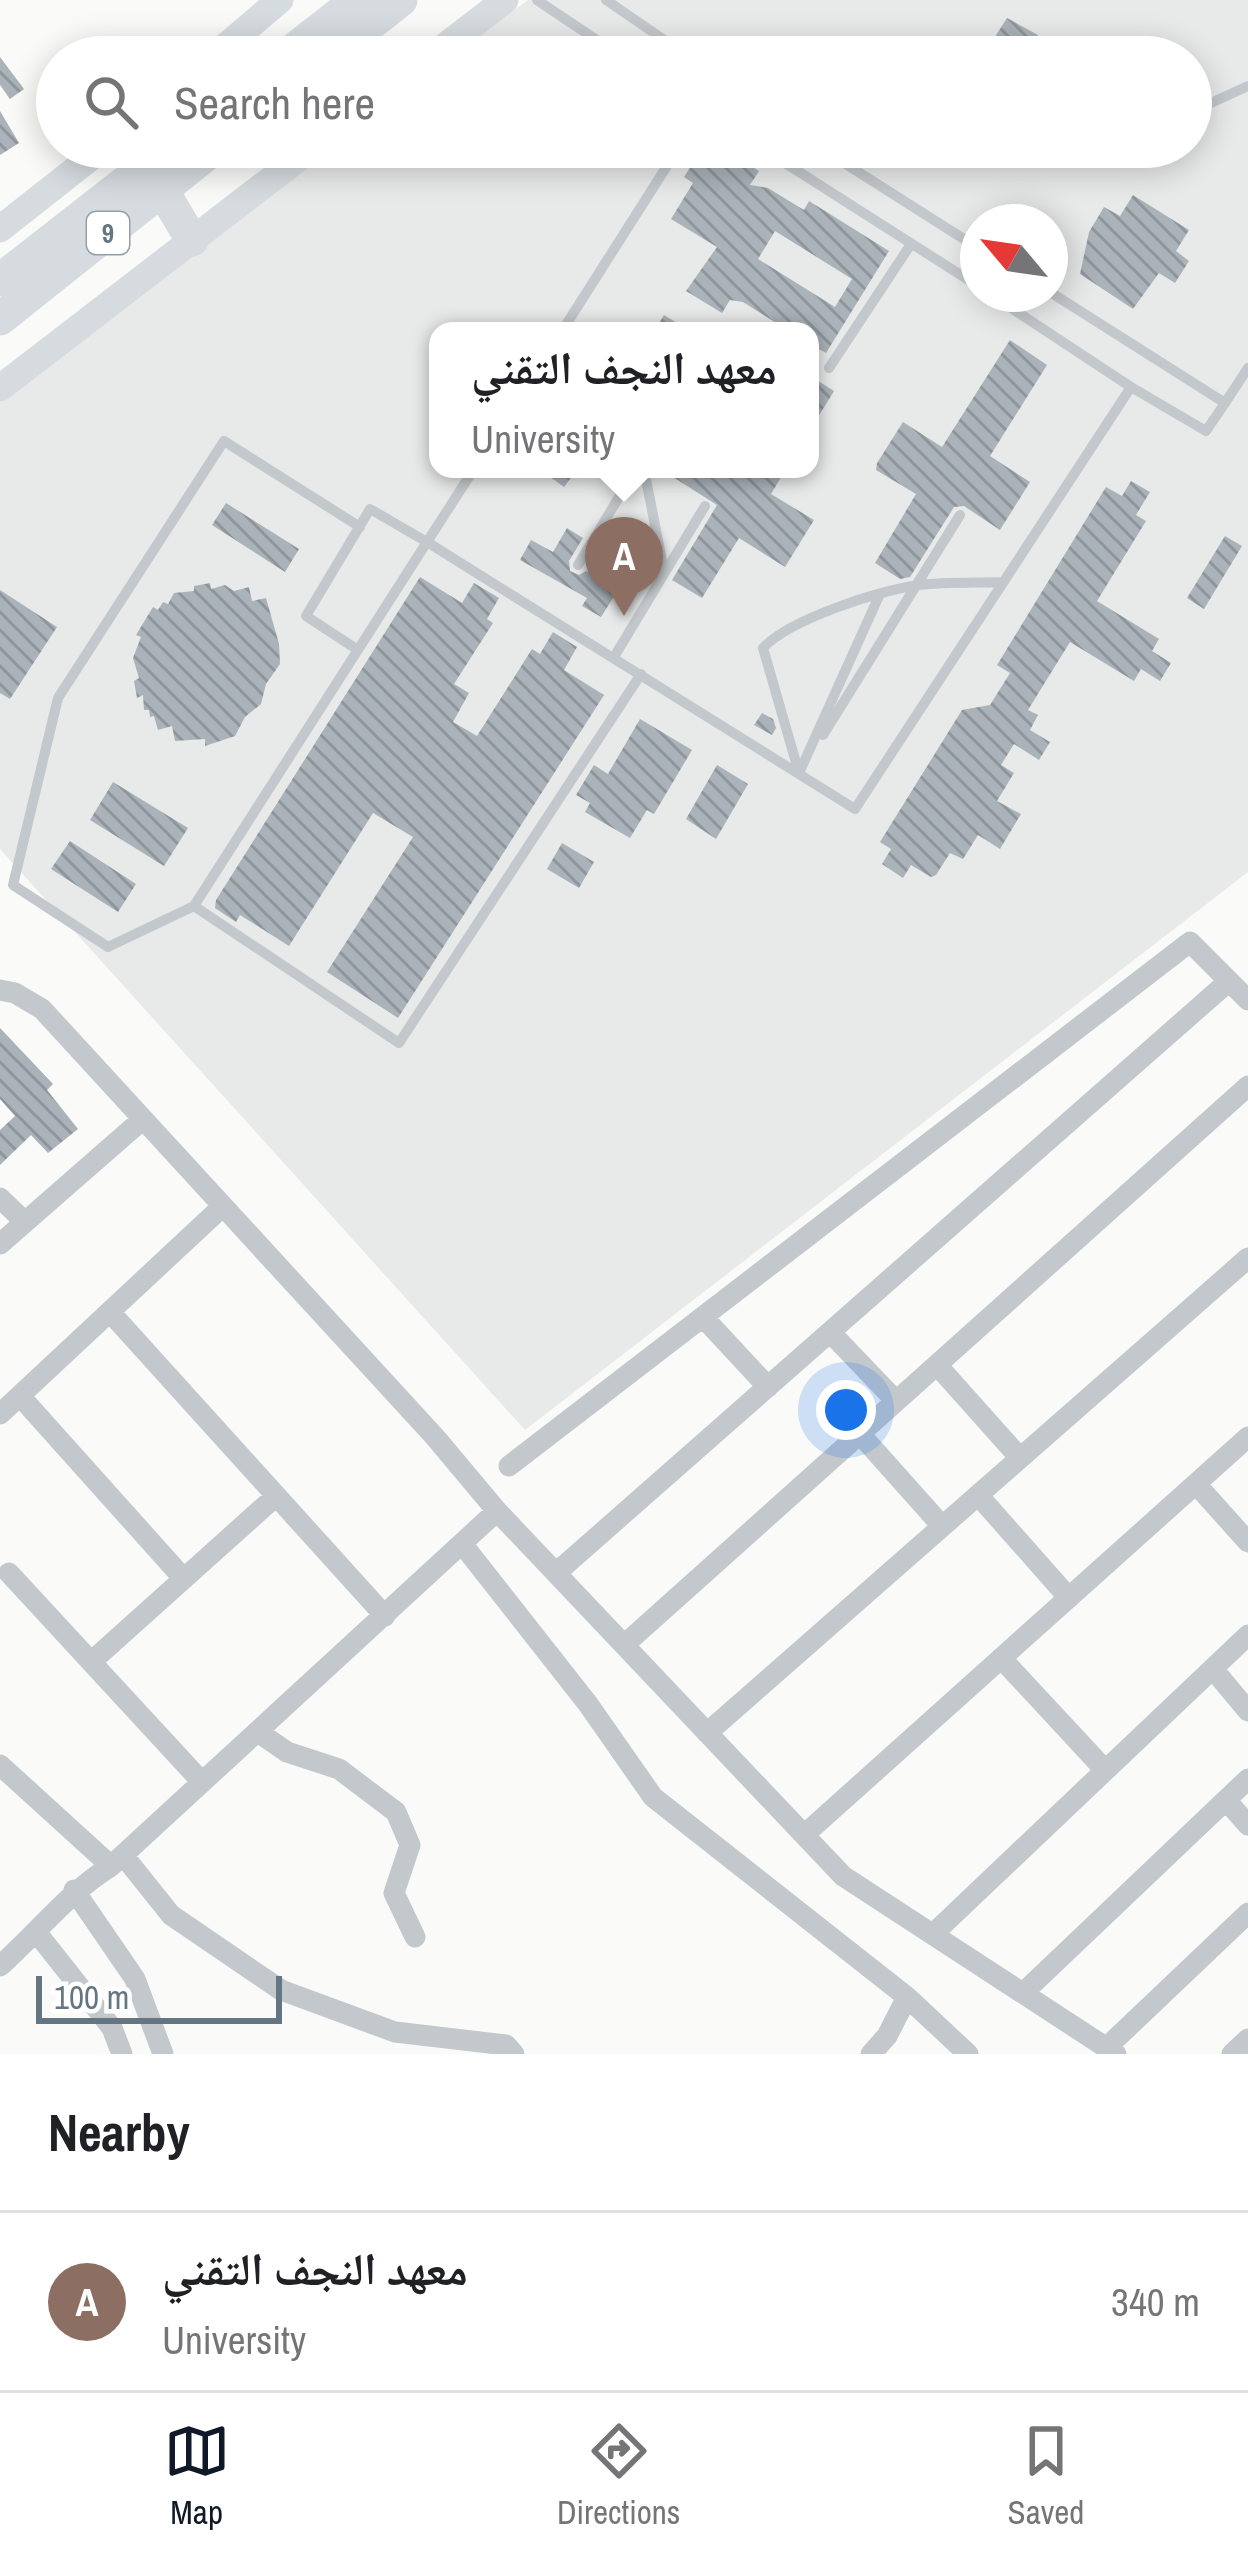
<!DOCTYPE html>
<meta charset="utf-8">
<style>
body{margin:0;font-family:"Archivo Narrow","Noto Naskh Arabic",sans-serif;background:#f6f6f6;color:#202124}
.compass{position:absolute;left:960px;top:204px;width:108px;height:108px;border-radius:50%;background:#fff;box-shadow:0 6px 30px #0003;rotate:299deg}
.scale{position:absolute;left:36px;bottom:30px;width:246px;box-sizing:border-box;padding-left:12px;border:6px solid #657683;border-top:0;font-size:33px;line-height:42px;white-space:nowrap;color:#657683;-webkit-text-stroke:9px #fff;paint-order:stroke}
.you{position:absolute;left:846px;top:1410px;width:42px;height:42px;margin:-30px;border:9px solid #fff;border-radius:50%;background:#1a73e8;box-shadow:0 0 0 18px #1a73e833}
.badge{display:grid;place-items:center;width:78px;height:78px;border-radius:50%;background:#111827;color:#fff;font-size:39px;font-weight:700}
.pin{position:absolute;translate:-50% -99px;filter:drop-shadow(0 3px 6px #0008)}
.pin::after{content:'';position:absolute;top:63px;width:42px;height:36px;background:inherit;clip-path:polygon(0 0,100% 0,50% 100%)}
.popup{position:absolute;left:429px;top:322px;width:390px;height:156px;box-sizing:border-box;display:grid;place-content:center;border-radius:24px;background:#fff;filter:drop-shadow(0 3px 9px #0005);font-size:39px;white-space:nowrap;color:#757577}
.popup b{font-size:45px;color:#202124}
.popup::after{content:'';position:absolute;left:50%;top:100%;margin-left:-24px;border:24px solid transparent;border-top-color:#fff}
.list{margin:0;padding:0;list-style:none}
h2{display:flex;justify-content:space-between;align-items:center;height:156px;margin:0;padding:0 48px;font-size:51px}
h2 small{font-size:39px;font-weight:400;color:#757577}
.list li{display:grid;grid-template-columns:78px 1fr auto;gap:36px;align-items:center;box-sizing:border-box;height:180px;padding:0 48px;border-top:3px solid #e0e0e0}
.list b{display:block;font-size:45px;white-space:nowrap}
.list p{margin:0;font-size:39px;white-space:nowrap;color:#757577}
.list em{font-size:39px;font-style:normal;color:#757577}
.icon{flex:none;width:66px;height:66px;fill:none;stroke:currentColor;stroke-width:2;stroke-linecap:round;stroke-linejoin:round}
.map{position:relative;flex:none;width:1248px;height:2054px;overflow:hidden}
.search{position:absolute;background:#fff;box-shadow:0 6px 30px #0003;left:36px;right:36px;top:36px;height:132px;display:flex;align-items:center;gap:30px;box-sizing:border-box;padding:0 42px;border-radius:66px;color:#757577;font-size:45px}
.sheet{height:336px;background:#fff}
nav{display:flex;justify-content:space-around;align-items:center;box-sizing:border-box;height:168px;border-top:3px solid #e0e0e0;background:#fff;font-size:33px;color:#757577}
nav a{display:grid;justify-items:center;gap:6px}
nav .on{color:#111827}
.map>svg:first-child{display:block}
.built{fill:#e8e9e9;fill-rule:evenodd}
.building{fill:url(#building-back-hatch);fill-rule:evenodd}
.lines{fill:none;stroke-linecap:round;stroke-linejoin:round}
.service{stroke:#c3c8cc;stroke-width:10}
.minor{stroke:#c3c8cc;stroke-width:21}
.secondary{stroke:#d6dbdf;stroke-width:27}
.trunk{stroke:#d6dbdf;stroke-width:33}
.labels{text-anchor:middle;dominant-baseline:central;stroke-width:12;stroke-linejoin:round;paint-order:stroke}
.shield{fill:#fff;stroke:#939fa8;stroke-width:3}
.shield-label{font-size:27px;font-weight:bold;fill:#657683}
</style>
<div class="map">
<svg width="1248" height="2054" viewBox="0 0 1248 2054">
<defs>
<pattern id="building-back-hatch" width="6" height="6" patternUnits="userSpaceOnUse" patternTransform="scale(3)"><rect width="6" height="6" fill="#aab3b9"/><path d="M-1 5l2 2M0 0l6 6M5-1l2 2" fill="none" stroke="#8e969c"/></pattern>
</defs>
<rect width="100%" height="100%" fill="#fafaf8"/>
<path class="built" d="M528,0H1248V872L525,1430L0,849V383L326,147H1191V57H450ZM978,222H1050V294H978ZM438,331H810V469H438Z"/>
<path class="building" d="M1007,18L1038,35L1024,57H982Z
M0,57L24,89L10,99L0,85Z
M0,111L19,143L0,155Z
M703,147H721L759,171L750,185L768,188L804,210L809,201L889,251L826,353L810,344V331H789L743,302L730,300L722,313L686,291L717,247L671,219L693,183L684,177ZM775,231L852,279L835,307L758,259Z
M1133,195L1189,230L1176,251L1189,261L1175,283L1159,273L1133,309L1080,274L1089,232L1104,207L1120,216Z
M664,315L690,331H654Z
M1010,340L1047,365L990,456L1030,482L1000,530L964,506L954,507L910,577L900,579L875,563L916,494L876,470L877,463L903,422L942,447Z
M810,376L834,391L810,430Z
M539,469H564L573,475L564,487Z
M678,469H786L771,494L814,520L785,567L739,538L702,598L672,580L717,505L673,477Z
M1131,481L1150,492L1136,515L1146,521L1097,601L1159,639L1152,651L1171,663L1160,681L1141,669L1134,681L1070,642L1028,710L1038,715L1030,730L1050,742L1039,760L1014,744L1001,765L1014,773L997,801L1021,814L1000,849L978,835L963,859L950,853L936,875L931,877L911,865L903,878L882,864L891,849L880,842L962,710L990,705L1010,673L997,665L1106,487L1122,496Z
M226,503L299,549L285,572L212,525Z
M567,528L583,538L569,561L570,571L579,575L586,571L618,590L601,617L582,606L587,598L520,560L531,540L553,552Z
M1225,536L1242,546L1204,609L1187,598Z
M420,577L462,603L474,583L499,598L487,619L493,623L454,684L469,693L453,722L477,736L532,649L540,654L553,632L577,647L564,670L604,695L398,1018L327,972L413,837L373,813L289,946L240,915L236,922L215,908L216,900Z
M210,583L211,589L225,585L234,591L249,587L252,601L266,598L279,644L280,664L266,684L261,704L245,717L235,736L205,746V739L175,741L172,726L158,730L154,716L150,717L149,710H144L143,695L137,698L134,681L139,678L133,658L141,637L136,635L153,607L158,610L163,602L168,604L174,593L194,591V586Z
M0,590L57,627L10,699L0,693Z
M762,713L773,719L776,728L772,735L754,725Z
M640,719L692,750L654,814L647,810L630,838L585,812L590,803L576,795L594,765L608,774Z
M717,765L748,784L716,839L686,819Z
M113,782L188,828L164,866L90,820Z
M70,841L136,884L118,912L51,869Z
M562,843L594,862L579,888L547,869Z
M0,1028L53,1084L47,1090L78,1129L48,1153L31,1135L0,1165V1130L15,1116L0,1099Z"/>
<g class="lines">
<path class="service" d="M537,0L622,57
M606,0L689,57
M1191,112L1248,86
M760,147L978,286
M819,147L978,248
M1092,158L1116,147
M1050,292L1225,403L1248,368
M562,331L679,147
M829,368L911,244
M1131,387L1206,431L1225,403
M474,469L427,542L855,809L1131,387L990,294
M644,469L664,571
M578,565L636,469
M879,596L799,773L763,648C790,619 878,591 919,585C946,582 975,583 1003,582
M358,650L306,616L370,509L427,542L194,906L399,1043L641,674
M614,657L705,506
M823,735L960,515
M194,906L108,947L13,885L58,698L224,441L360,527"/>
<path class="minor" d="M0,990L15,993L42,1009L435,1437L497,1511L843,1876L1116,2054
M0,1198L25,1222
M0,1244L143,1119
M110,1312L385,1616
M703,1317L768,1387
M830,1332L896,1401
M937,1365L1020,1458
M20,1396L184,1579
M0,1414L223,1206
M860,1434L942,1526
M509,1466L1190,942L1248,1000
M1196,1484L1248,1542
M978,1495L1069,1598
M463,1545L588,1704L653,1797L907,1997L968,2054
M9,1573L202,1782
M556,1573L1229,981
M624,1645L1248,1086
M1001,1658L1105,1770
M91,1662L276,1496
M1213,1669L1248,1711
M258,1732L287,1752L339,1769L396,1812L410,1845L394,1893L415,1937
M707,1733L1248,1258
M0,1765L111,1866
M1226,1800L1248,1825
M804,1835L1248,1437
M123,1855L171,1915L281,1990L395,2032L506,2045L514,2054
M74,1890L135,1979L163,2054
M37,1933L112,2028L122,2054
M933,1934L1248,1635
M0,1966C38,1932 68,1893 111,1866L497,1511
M1023,1993L1248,1779
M1106,2048L1248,1913
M871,2054L887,2036L907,1997
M1232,2054L1248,2039"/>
<path class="secondary" d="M213,57L280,0
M431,57L505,0
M0,229L104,147
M0,388L313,147"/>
<path class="trunk" d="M284,57L357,0
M329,57L401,0
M162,190L192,240
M0,280L170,147
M0,319L216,147"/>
</g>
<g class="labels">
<rect class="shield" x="87" y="212" width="42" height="42" rx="9"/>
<g class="shield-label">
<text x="108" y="233">9</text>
</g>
</g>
</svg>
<svg class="compass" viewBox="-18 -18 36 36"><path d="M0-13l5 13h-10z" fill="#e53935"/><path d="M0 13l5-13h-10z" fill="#757577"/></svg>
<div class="scale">100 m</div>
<div class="you"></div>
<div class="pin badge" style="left:624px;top:616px;background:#8d6e63">A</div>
<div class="popup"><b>معهد النجف التقني</b>University</div>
<div class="search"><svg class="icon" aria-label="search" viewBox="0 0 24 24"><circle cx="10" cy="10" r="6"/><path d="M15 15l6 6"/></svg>Search here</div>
</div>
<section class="sheet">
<h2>Nearby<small></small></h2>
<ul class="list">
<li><span class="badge" style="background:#8d6e63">A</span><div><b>معهد النجف التقني</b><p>University</p></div><em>340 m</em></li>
</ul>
</section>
<nav>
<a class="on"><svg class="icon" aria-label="map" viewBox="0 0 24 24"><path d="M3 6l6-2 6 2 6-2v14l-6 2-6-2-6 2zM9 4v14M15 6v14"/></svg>Map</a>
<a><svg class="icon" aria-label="directions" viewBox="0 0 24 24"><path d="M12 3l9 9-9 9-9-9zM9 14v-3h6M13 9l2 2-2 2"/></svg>Directions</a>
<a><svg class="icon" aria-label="saved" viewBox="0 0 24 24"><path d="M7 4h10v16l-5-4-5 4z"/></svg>Saved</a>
</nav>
